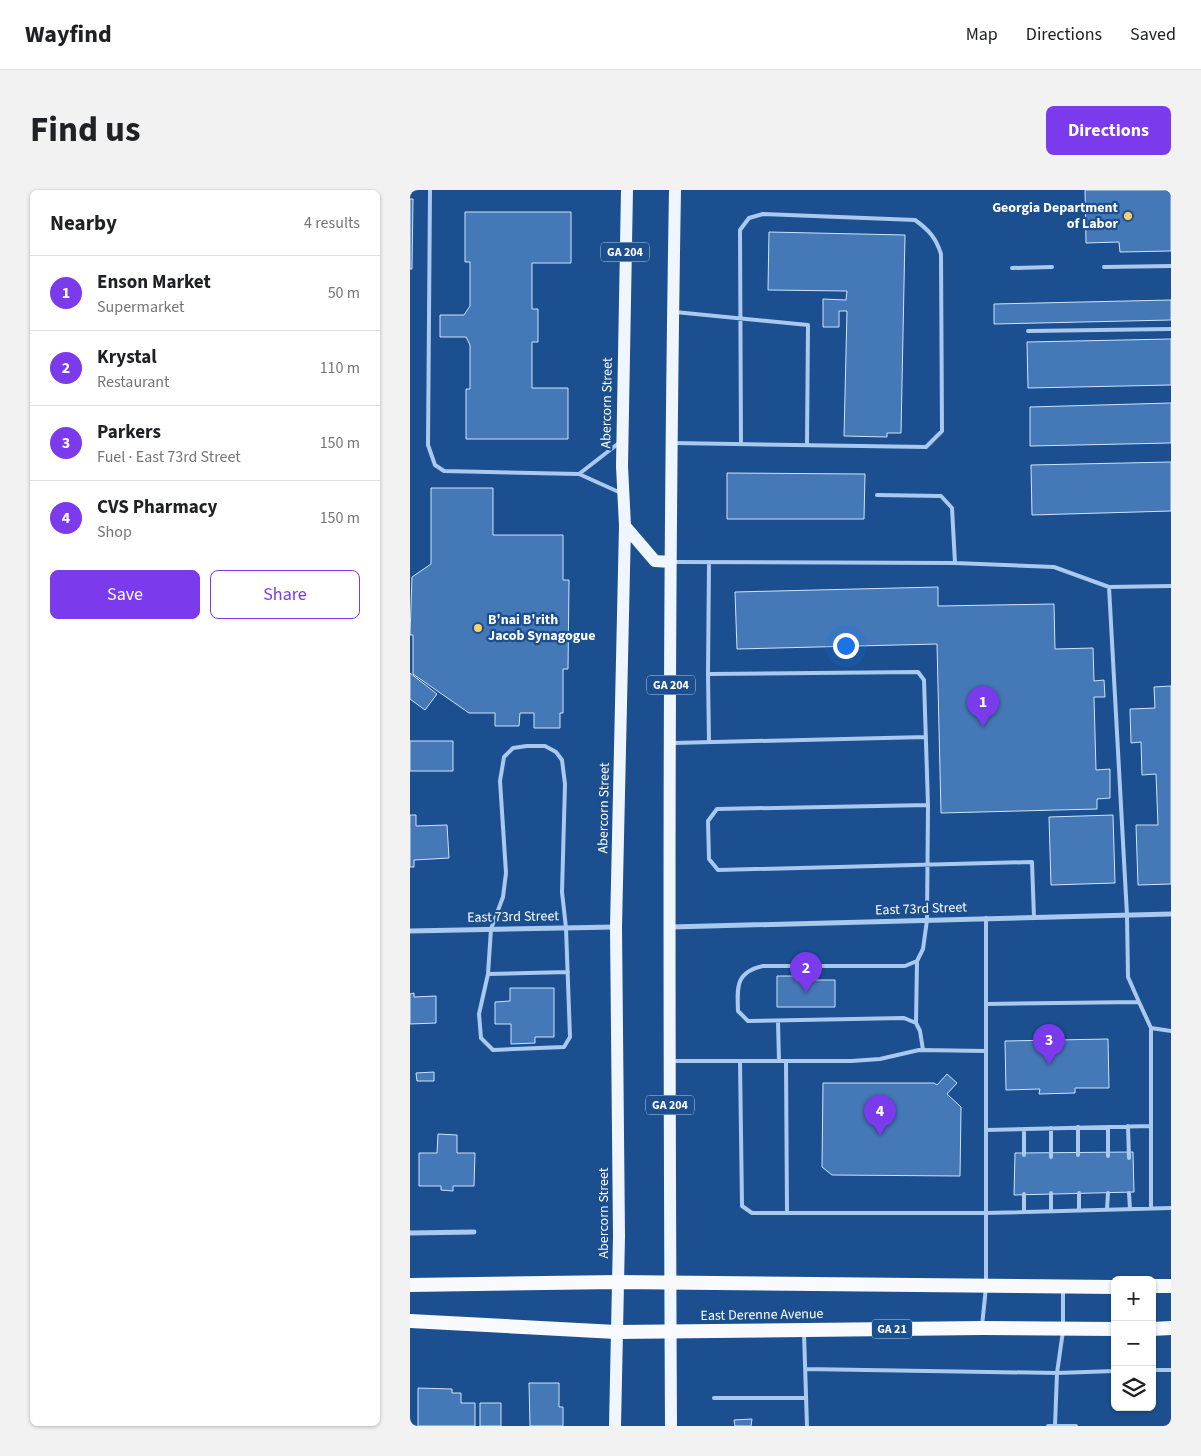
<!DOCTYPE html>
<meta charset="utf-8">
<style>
body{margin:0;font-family:"Source Sans 3",sans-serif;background:#f2f2f2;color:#202124}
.controls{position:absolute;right:15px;bottom:15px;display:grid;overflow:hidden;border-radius:8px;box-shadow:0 1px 4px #0004}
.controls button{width:45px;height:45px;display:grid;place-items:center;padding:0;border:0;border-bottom:1px solid #e0e0e0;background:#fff;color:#202124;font:25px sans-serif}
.you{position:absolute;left:435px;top:455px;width:18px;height:18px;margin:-12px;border:4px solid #fff;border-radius:50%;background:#1a73e8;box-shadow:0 0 0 8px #1a73e833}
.badge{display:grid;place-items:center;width:32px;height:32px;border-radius:50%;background:#7c3aed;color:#fff;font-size:16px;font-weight:700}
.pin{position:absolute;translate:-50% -41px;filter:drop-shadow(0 1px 2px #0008)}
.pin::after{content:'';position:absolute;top:26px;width:18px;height:15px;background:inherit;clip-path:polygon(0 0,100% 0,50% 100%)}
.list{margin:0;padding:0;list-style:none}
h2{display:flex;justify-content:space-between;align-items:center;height:65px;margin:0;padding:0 20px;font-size:21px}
h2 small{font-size:16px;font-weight:400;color:#757577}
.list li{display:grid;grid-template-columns:32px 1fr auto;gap:15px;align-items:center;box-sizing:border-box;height:75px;padding:0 20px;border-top:1px solid #e0e0e0}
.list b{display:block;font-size:19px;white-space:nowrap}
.list p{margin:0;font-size:16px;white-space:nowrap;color:#757577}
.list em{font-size:16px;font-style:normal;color:#757577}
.actions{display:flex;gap:10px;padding:15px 20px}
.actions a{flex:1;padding:11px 0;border:1px solid #7c3aed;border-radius:8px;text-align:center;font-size:18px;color:#7c3aed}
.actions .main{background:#7c3aed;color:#fff}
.icon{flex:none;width:28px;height:28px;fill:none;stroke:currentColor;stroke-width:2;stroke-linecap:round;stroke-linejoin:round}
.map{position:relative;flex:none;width:761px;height:1236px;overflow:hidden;border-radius:8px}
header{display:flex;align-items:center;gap:30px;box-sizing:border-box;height:70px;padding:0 25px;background:#fff;border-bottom:1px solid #e0e0e0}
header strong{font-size:24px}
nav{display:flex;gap:28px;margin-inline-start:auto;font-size:18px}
.intro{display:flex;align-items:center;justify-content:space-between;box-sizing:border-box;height:120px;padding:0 30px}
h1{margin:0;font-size:35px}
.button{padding:12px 22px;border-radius:8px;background:#7c3aed;color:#fff;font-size:18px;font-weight:700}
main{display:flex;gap:30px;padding:0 30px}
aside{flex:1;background:#fff;border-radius:8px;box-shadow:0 1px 4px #0004}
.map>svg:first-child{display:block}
.building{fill:#4478b7;stroke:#cfe3fa}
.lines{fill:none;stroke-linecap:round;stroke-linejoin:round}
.service{stroke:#a9c9ee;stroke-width:4}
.minor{stroke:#a9c9ee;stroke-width:5}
.primary{stroke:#f0f6ff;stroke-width:12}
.trunk{stroke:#f8faff;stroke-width:14}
.poi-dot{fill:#ffd166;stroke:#1b4f8f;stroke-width:2}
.labels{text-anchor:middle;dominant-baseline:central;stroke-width:4.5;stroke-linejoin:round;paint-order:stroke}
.shield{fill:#1b4f8f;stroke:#bbcadd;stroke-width:1}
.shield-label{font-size:12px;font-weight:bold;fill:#fff}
.poi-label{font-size:14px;font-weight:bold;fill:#fff;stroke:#1b4f8f;text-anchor:end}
.street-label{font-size:14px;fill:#fff;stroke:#1b4f8f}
</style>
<header>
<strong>Wayfind</strong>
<nav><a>Map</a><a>Directions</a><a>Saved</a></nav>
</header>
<div class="intro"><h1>Find us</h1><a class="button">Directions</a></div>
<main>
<aside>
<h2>Nearby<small>4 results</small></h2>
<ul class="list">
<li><span class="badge">1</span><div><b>Enson Market</b><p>Supermarket</p></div><em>50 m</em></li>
<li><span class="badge">2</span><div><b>Krystal</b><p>Restaurant</p></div><em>110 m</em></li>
<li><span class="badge">3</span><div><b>Parkers</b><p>Fuel · East 73rd Street</p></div><em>150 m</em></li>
<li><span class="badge">4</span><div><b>CVS Pharmacy</b><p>Shop</p></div><em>150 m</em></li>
</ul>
<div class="actions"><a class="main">Save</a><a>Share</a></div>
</aside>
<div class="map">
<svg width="761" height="1236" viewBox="0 0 761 1236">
<rect width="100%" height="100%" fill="#1b4f8f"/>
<path class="building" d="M675,0H761V61L710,62L709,52L676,53Z
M0,9H3L2,79H0Z
M55,22H161V73H122V119H128V152H122V198H158V249H56V199H60V155L56,147H30V125H54L60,116V72H55Z
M359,42L495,45L491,243H477V247L434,246L437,121H429V137H413V109L436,110L437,101L358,100Z
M761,110V130L584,134V114Z
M761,149V195L618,198L617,152Z
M761,213V253L620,256V217Z
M761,272V321L622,325L621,275Z
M317,283L455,284L454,329H317Z
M21,298H83V345H153V390H159L158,479H153V523H150V538H124V523H110L109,536H85V523H59L3,484V445H0L2,387L21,374Z
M528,397V416L644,414L645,459L683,458L684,491L694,490L695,507H684L686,580L700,579V608L687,609V619L531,623L527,454L327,459L325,402Z
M0,483L27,504L15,520L0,509Z
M761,496V694L728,695L726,635H748L746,584L732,585L731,552L721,553L720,519L745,518L744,497Z
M0,551H43V581H0Z
M0,625H6V636L37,635L39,668L4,670V677H0Z
M703,625L705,693L641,695L639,627Z
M367,786H396V790H425V817H367Z
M100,798H144V847H125V853L101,854V834H85V812L100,811Z
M4,803V807L26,806V833L0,834V804Z
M698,849L699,898H665V903L629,904L630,899L596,900L595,851Z
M24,882V891H7L6,883Z
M537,884L547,893L537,904L551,917L550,986L422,985L412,977L413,893H524L527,895Z
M28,944L47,945V963H65L64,996H43V1001L31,1000V996H9V963H27Z
M723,962L724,1002L604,1005L605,963Z
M119,1193H149V1217H153V1236H120Z
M8,1198L42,1199V1203H51V1213H65V1236H8Z
M70,1213H91V1236H70Z
M342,1229L341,1236H325L324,1230Z"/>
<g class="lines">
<path class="service" d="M20,0L18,255L25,275L34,281L169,284L211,303
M694,77L761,76
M602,78L642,77
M265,122L398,135L397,255
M618,141L761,139
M263,253L516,257L532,241L531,64C526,48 519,40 505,30L353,24L339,28L330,40L331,254
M169,284L209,253
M467,305L531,306L542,318L545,373
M263,372L545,373L644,377L699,397L717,725L718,787L729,812
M299,372L298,484L508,482L514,490L518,615L517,730L513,759L507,771L506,833L510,841L513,860
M699,397L761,396
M298,484L299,552
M263,553L516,547
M117,556H135L146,562L152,570L155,594L152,702L156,738L160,847L154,857L83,860L71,848L69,824L78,784L81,739L93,707L96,683L90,591L94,567L103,558Z
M518,615L307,619L298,631L299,669L308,680L622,672L624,728
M78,784L158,782
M577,814L729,812L741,838V1018
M368,831L369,871
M506,833L494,828L338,831L328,821C327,796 326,782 353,776H495L507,771
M741,838L761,841
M262,871H441L470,869L509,860L576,861
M330,871L332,1016L342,1023H576L761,1018
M376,871L377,1022
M718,936L719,968
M668,937V965
M698,937V966
M614,939V965
M577,940L740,936
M641,967V938
M641,1003V1021
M669,1003V1020
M719,1003L720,1019
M614,1004V1022
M697,1019L698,1003
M653,1135V1099
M572,1136L576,1097V728
M394,1143L397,1236
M395,1179L647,1183L653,1141
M742,1180H761
M304,1208H396
M638,1236H645L647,1183L705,1181
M645,1236H666"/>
<path class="minor" d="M261,737L761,724
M0,741L206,737
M0,1043L64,1042"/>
<path class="primary" d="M215,336L245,371L261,372
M205,1236L209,1046L206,737L215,336L212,276L217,0
M261,1236C259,824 258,412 265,0"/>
<path class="trunk" d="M0,1095L208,1092L705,1097
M742,1096H761
M0,1131L206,1142L572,1138L705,1139
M742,1139L761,1138"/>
</g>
<g class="poi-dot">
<circle cx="718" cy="26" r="5"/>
<circle cx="68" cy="438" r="5"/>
</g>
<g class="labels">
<g class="shield">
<rect x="191" y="52.5" width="48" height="19" rx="4"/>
<rect x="237" y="485.5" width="48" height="19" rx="4"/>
<rect x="236" y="905.5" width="48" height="19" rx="4"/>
<rect x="462" y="1129.5" width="40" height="19" rx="4"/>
</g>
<g class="shield-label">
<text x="215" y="62">GA 204</text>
<text x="261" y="495">GA 204</text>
<text x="260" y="915">GA 204</text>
<text x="482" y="1139">GA 21</text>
</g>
<g class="poi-label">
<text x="708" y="18">Georgia Department<tspan x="708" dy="16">of Labor</tspan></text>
<text x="78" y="430" text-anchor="start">B'nai B'rith<tspan x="78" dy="16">Jacob Synagogue</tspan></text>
</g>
<g class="street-label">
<text transform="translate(197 213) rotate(-89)">Abercorn Street</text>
<text transform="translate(194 618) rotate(-89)">Abercorn Street</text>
<text transform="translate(511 719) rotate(-2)">East 73rd Street</text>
<text transform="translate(103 727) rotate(-1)">East 73rd Street</text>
<text transform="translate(194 1023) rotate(-90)">Abercorn Street</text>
<text transform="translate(352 1125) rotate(-1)">East Derenne Avenue</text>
</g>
</g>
</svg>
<div class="controls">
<button>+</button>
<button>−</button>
<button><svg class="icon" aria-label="layers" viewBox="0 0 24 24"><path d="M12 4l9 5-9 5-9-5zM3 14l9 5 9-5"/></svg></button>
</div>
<div class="you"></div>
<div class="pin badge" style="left:573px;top:537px">1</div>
<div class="pin badge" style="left:396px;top:803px">2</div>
<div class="pin badge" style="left:639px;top:875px">3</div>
<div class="pin badge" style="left:470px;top:946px">4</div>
</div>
</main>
